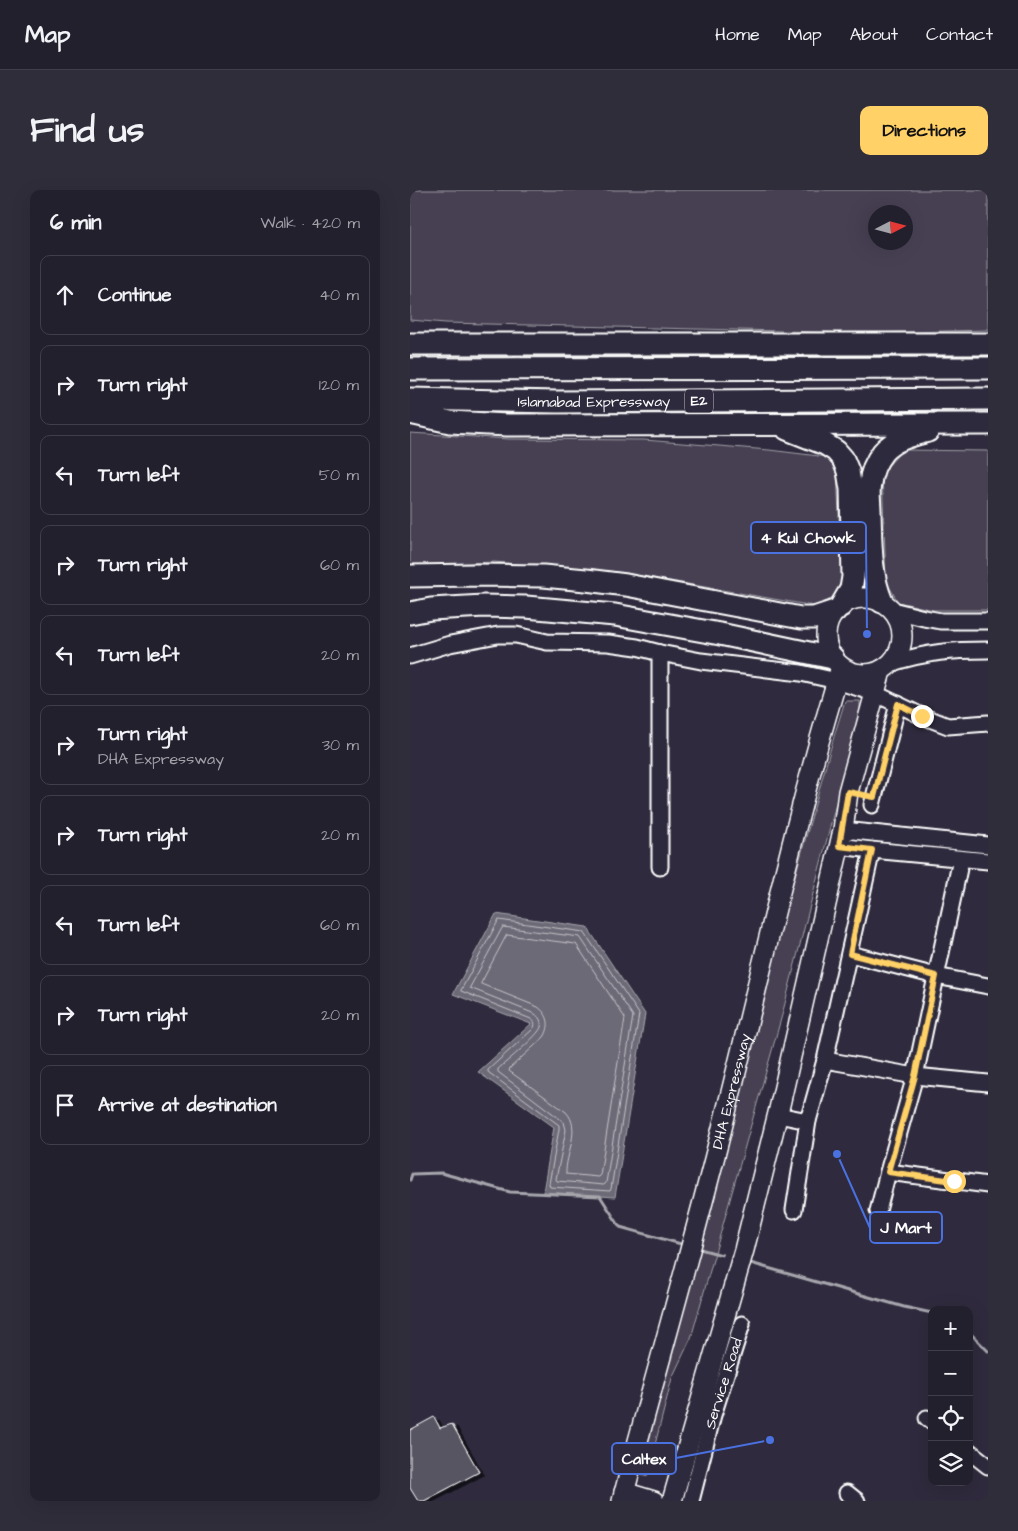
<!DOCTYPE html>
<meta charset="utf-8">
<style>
body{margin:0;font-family:"Architects Daughter",sans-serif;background:#2f2d3a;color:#f1f3f6}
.controls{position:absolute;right:15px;bottom:15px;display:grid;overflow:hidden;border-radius:10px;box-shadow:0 5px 20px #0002}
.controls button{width:45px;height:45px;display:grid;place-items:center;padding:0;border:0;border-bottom:1px solid #403e4a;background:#23202e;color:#f1f3f6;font:25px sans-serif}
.compass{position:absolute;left:458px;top:15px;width:45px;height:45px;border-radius:50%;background:#23202e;box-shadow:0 5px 20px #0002;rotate:84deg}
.stop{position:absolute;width:15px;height:15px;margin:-11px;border:4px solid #ffd166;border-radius:50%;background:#fff}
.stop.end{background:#ffd166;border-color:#fff;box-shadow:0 1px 5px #0008}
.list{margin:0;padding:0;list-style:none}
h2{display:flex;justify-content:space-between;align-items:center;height:65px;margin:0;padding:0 20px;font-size:21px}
h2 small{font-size:16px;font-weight:400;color:#a3a3aa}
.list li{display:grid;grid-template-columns:32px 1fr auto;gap:15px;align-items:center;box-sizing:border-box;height:80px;margin:0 10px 10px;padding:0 10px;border:1px solid #403e4a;border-radius:10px}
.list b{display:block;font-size:19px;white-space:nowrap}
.list p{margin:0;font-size:16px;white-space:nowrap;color:#a3a3aa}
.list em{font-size:16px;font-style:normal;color:#a3a3aa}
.icon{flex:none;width:28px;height:28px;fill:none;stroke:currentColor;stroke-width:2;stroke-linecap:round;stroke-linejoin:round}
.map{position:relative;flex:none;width:578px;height:1311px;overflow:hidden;border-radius:10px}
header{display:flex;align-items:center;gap:30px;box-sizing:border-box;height:70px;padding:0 25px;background:#23202e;border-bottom:1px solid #403e4a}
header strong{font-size:24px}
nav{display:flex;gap:28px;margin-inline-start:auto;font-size:18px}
.intro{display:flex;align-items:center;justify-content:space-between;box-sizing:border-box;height:120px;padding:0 30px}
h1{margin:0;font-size:35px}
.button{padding:12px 22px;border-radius:10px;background:#ffd166;color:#111;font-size:18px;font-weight:700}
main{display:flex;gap:30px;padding:0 30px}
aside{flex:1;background:#23202e;border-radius:10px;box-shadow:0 5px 20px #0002}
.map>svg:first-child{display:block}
.green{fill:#464152;stroke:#a2a0a8;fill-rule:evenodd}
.water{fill:#6d6a77;stroke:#a7a6ad}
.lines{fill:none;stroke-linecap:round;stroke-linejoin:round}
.shore{stroke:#c5c3c9;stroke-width:1}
.stream{stroke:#a7a6ad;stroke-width:3}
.building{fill:#595564;stroke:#fff;filter:url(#shadow)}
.minor-casing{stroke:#fff;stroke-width:19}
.major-casing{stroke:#fff;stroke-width:22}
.highway-casing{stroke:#fff;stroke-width:25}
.minor{stroke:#2f2a3d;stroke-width:15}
.major{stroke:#2f2a3d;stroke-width:19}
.highway{stroke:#2f2a3d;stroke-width:21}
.route{stroke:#ffd166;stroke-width:6}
.labels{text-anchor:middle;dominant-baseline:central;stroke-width:4;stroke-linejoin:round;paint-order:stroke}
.shield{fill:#2f2a3d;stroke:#c1bfc5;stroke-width:1}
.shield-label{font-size:14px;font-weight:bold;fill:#fff}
.street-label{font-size:15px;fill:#fff;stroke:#2f2a3d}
.leader{fill:none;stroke:#4a71e0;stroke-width:2}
.callout-dot{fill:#4a71e0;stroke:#2f2a3d;stroke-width:2}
.callout{fill:#2f2a3d;stroke:#4a71e0;stroke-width:2}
.callout-label{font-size:16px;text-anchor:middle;font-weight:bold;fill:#fff}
</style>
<header>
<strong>Map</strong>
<nav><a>Home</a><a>Map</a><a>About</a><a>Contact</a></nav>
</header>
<div class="intro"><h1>Find us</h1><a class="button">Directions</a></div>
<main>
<aside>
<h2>6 min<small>Walk · 420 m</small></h2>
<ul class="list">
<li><svg class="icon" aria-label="ahead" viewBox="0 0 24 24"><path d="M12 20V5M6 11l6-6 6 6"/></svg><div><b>Continue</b></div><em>40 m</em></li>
<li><svg class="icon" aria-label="right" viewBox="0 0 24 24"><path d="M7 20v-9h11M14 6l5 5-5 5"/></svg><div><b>Turn right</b></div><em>120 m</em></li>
<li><svg class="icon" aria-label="left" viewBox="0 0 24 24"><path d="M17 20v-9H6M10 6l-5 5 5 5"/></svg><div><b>Turn left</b></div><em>50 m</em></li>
<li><svg class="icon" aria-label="right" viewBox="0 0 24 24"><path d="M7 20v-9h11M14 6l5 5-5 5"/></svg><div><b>Turn right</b></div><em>60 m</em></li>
<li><svg class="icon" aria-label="left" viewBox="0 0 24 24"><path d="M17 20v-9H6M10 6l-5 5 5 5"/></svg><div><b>Turn left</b></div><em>20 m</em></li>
<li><svg class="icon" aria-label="right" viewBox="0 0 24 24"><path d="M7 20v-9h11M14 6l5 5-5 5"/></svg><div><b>Turn right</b><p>DHA Expressway</p></div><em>30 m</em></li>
<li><svg class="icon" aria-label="right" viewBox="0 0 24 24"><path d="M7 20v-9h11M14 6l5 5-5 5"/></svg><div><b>Turn right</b></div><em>20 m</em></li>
<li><svg class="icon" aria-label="left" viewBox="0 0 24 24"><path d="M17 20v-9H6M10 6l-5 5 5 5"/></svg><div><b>Turn left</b></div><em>60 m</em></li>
<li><svg class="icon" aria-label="right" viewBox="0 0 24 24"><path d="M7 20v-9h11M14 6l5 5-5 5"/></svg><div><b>Turn right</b></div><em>20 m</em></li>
<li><svg class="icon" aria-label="arrive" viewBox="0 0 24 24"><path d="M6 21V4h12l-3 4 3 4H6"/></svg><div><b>Arrive at destination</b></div></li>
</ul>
</aside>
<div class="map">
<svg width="578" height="1311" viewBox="0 0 578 1311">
<defs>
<filter id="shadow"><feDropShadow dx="5" dy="3" stdDeviation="0" flood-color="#0009"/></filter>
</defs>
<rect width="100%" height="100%" fill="#2f2a3d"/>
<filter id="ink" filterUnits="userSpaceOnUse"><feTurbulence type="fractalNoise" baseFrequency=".02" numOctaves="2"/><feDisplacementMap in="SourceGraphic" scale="10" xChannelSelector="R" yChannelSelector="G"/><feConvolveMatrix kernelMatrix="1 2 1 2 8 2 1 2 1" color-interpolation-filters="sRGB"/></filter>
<g filter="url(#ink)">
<path class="green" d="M0,0H578V140L455,143L36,133L0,130ZM496,22V52H466V22Z
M0,243L99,249L234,250L359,260L417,267L427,282L432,390L425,405L410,417L214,383L84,372L0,376Z
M493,260L578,261V420H524L488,412L476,391L472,282Z
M435,511H450V528L442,551L372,825L281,1148L262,1188L237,1286L226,1282L372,733L425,543Z"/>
<path class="water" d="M86,724L177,737L235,824L205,1007L133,1002L144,937L68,882L121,834L43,804Z"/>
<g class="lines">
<path class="shore" d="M89,730L174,742L229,824L201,999L200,1001L140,997L139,994L149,939V935L78,882V880L123,839C126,835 125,831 121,829L51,801Z
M93,737L170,747L223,826L196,993L194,995L147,991L146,989L156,940L154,932L88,882V879C96,872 129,845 131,837C132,831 129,827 125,824L60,798Z
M97,745L166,754L215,828L190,985L188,987L156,984C155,964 172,939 156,922L99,881L100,878L134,847C141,836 139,825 128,817L71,794Z"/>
<path class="stream" d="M0,990L2,984L31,983L100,1002L190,1006L210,1037L271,1054
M290,1059L312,1065
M337,1072L494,1117L522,1123
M559,1142L578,1161"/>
</g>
<path class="building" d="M24,1227L30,1238L42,1234L69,1282L14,1311H8L0,1298V1240Z"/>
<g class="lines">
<g class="minor-casing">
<g id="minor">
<path d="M482,420L514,428L531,431H578"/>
<path d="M250,463V677"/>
<path d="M0,466L40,454L88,445H106L137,452L198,453L227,457L250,463L291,471L391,483L427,491L464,503L512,526L538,536L578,533"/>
<path d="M482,473C518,462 541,460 578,460"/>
<path d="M462,615L488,514"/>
<path d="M433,640L578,655"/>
<path d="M429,656L462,660L578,671"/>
<path d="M440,764L526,786L578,796"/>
<path d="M415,870L505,886L578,893"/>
<path d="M368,925L398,931"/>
<path d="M478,982L578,995"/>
<path d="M384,1020L398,931L415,870L462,660"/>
<path d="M468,1021L478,982L505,886L551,669"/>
<path d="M517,1228L522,1232"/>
<path d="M559,1261L578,1276"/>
<path d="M437,1303L447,1311"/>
<path id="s1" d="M281,1311L303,1225L332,1134"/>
</g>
</g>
<g class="major-casing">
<g id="major">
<circle cx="454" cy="446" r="38"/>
<path d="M214,1302L244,1311"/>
<path id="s2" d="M212,1311C246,1181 284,1052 316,922C354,773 386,623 431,477"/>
<path d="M262,1311L334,1060L369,919L433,640L438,602L471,481"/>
</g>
</g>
<g class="highway-casing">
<g id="highway">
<path d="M0,154H578"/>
<path d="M0,179L578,178"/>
<path id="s3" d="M0,209L147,212L578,209"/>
<path d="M0,223L40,232L97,235L578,234"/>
<path d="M377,239L415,254L426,261L433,269L438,281L441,299L443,387L441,399L431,416"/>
<path d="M0,386L66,385L133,386L176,390L216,395L391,428H404L425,421"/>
<path d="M472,412C460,384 461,351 460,321C460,312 458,302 460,294C461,282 466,271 473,262C484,249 503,245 518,241"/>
<path d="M0,423L21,419L74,416L116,417L205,425L310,444L423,468"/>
</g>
</g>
<use href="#minor" class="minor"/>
<use href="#major" class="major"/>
<use href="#highway" class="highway"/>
</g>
</g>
<g class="lines" filter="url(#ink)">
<path class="route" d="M512,526L488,514L464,607L438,602L429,656L462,660L440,764L526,786L505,886L478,982L544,991"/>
</g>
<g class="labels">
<rect class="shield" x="275" y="199.5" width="28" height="23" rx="4"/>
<g class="shield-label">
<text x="289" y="211">E2</text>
</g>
<g class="street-label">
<text stroke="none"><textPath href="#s3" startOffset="184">Islamabad Expressway</textPath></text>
<text stroke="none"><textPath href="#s2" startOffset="424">DHA Expressway</textPath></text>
<text stroke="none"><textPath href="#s1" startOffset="122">Service Road</textPath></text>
</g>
</g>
<path class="leader" d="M457 444L456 348M427 964L460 1038M360 1250L266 1268"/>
<g class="callout-dot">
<circle cx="457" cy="444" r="5"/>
<circle cx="427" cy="964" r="5"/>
<circle cx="360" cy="1250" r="5"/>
</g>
<g class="callout">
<rect x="341" y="332" width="115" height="31" rx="5"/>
<rect x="460" y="1022" width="72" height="31" rx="5"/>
<rect x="202" y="1253" width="64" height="31" rx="5"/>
</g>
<g class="callout-label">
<text x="398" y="353">4 Kul Chowk</text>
<text x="496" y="1043">J Mart</text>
<text x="234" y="1274">Caltex</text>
</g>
</svg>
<div class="controls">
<button>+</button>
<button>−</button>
<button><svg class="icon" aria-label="locate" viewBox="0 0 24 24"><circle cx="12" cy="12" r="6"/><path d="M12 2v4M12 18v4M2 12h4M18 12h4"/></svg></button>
<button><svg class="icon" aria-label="layers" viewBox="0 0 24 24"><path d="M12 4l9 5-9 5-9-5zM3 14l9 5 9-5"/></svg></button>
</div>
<svg class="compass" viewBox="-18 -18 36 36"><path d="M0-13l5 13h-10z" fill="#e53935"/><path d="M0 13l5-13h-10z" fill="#a3a3aa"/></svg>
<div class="stop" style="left:544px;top:991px"></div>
<div class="stop end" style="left:512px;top:526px"></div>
</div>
</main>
